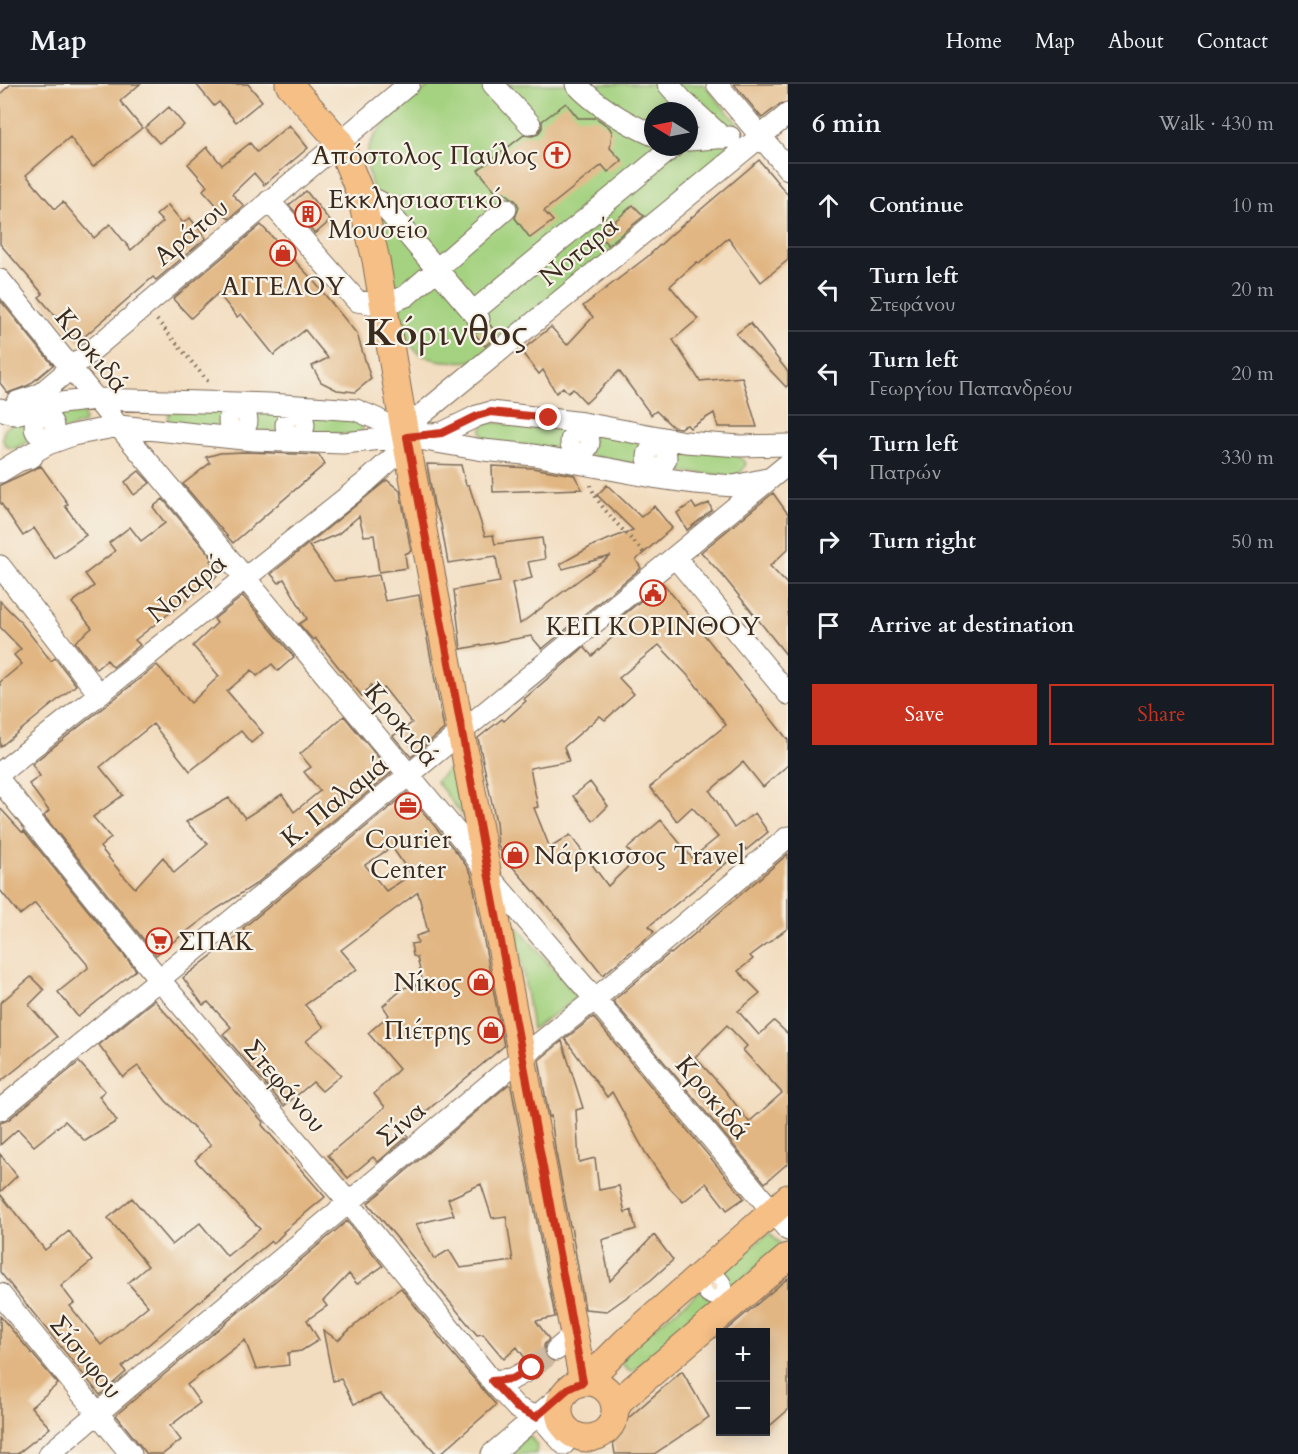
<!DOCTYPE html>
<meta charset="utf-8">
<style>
body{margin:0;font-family:Cardo,serif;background:#242831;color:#f1f3f6}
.controls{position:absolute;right:18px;bottom:18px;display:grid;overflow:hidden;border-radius:0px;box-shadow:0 3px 15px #0003}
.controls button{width:54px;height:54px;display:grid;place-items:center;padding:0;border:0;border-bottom:2px solid #363941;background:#171b24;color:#f1f3f6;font:30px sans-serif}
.compass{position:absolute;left:644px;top:18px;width:54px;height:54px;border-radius:50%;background:#171b24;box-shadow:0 3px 15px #0003;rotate:280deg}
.stop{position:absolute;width:18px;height:18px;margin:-14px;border:4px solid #c8321e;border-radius:50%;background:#fff}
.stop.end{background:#c8321e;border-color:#fff;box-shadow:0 2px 6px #0008}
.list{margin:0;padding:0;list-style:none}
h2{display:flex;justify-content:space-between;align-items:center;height:78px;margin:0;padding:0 24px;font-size:26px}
h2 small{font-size:20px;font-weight:400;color:#9ea1a6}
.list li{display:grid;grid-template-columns:39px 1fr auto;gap:18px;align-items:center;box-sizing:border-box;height:84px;padding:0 24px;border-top:2px solid #363941}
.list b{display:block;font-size:22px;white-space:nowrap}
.list p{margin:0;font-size:20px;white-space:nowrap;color:#9ea1a6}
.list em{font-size:20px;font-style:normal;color:#9ea1a6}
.actions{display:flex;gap:12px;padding:18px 24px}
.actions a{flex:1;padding:14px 0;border:2px solid #c8321e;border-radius:0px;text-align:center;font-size:21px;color:#c8321e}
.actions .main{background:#c8321e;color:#fff}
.icon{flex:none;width:33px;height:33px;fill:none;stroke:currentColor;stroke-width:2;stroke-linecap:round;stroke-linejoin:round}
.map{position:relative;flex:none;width:788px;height:1370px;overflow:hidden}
header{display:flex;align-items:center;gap:36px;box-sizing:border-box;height:84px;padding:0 30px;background:#171b24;border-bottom:2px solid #363941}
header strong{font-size:28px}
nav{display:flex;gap:33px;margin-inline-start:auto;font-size:21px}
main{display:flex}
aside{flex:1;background:#171b24}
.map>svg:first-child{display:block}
.green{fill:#a4d280;stroke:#707e4f;stroke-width:1.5;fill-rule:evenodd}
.building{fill:#e1b682;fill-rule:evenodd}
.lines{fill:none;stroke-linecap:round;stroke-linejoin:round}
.minor-tunnel{stroke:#ceb9a0;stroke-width:21;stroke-dasharray:21 10;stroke-linecap:butt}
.minor-casing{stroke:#7b6957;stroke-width:23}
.major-casing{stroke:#7b6957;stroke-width:29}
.path{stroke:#7b6957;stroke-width:4;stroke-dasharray:1.5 4.5;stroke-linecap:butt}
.minor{stroke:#fff;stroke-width:21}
.major{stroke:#f5bf86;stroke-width:27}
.route{stroke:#c8321e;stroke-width:8}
.labels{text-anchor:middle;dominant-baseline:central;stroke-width:4.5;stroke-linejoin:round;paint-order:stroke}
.poi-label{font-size:26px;fill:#3b2a1e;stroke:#f7f3e8;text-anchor:end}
.street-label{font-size:26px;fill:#3b2a1e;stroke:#f7f3e8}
.town-label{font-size:38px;font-weight:bold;fill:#3b2a1e;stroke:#f7f3e8}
</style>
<header>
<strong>Map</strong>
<nav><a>Home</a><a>Map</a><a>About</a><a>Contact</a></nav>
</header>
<main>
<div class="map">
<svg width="788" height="1370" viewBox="0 0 788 1370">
<rect width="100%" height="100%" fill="#f7f3e8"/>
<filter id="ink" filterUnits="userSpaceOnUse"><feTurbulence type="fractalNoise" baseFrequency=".0167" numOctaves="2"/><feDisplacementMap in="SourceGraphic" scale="12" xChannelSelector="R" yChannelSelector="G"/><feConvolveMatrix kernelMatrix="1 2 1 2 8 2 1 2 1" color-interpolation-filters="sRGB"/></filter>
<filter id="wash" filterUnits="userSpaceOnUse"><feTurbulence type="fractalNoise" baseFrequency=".008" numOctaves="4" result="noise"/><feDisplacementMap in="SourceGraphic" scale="24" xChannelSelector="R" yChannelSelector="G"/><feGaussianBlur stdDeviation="1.35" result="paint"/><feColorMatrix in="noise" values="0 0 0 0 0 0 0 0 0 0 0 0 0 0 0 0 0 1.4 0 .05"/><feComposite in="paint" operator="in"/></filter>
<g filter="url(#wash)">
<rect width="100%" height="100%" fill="#f3ddc0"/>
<path class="green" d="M432,0H704L742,45L741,63L475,277C456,278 429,280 414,265C410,261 407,253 405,248L368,85C368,79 367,72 368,67C373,42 413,16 432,0ZM653,27H689V63H653Z
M173,326L226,327L220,333L221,341L224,346L171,342L168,336L169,329Z
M62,327H82L85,335L84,339L57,349V336L53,331Z
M249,328L283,329L280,339L281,347L247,348L250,342Z
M308,330L356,334C363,339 364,343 361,351L309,348L310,336Z
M29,337L27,345L33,356C27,358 21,362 15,364C3,366 0,352 6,344C11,339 22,338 29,337Z
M486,338L571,345L566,355L569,367L484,357L481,346Z
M589,348L653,360L642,372L643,378L650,383L586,371L593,361Z
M664,361L736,371L746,379C743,388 740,390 731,392L659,386L666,380L669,373Z
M457,677L473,745L436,697Z
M516,841L578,914L532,945Z
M770,1148L782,1161L727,1209L723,1198L716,1191Z
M703,1205L705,1211L718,1216L632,1287C624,1285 622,1279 619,1271Z
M529,1351L537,1361L536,1370H507Z"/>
<g id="blocks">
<path class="building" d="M11,0H140L120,17L142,44L93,83L70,53L26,91L55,125L63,118L94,154L110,140L131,166L163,138L156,131L168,121L183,139L190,134L206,154L156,196L153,193L78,258L39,213L43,210L0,160V10Z
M196,0H248L262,17L236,38L219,18L214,22Z
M734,0H788V18L780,20L762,34Z
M566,19L578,34H596L609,43L612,48L610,64L622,77L608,88L602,81L544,127L553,137L530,154L515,134L519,123L516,117L504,108L497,109L478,86L524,51L532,52L538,50L542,44V37Z
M169,23L184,41L159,59L145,44Z
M289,41L308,64L264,101L254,89L232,110L244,122L229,135L203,106L207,102L188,80L207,63L222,81L250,59L257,68Z
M759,76L788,111V176L761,198L728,154L699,180L697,178L670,202L698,235L673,256L700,297L742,293L757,343H718L714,329L690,344L687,341L680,344L673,343L656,327L651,331L619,287L586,319L573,305L568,309L563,303L556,309L543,286L539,290L521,267L551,243L567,261L593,233L583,222L647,173L672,150Z
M306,107L330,137L315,150L289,121Z
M633,121L644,132L608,161L599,151Z
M261,141L312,195L357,250L371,295L355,308L337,306L321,298L312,282L328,274L305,246L274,271L241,230L237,233L218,209L191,234L173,215Z
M0,216L53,281L29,301L8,309L0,299Z
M750,239L788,288V301L786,303L736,250Z
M490,241L498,251L485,262L473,248L482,247Z
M246,368L319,371L325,380L233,459L183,400L210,379L206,373L220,369Z
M427,380L461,381L466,401H469L485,452L493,451L495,460L542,454L545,475L528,478L532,494L512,499L520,540L611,472L563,485L560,480L594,461L633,446L597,411L607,401L641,433L654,422L672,444L636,476L641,484L542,565L531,552L461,565L454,506L500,498L496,472L448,479L441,440L434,421Z
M41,382L68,420L65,422L86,451L54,474L34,444L23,452L0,418V401Z
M492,382L532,384L574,391L582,405L493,408Z
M139,387L150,399L134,411L125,398Z
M387,396L400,407L411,467L405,470L407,484L379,488L374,451L364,452L359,432L338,450L309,462L334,497L379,491L385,517L419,511L444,645L411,673L393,652L412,639L384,604L376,609L371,601L362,612L315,554L313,556L299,540L307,535L284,495L279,499L271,490Z
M773,409L788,430V465L770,482L788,501V573L723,492L701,468Z
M163,415L213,475L210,477L217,486V492L135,556L140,561L113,583L107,576L96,585L75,558L92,544L72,519L94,502L85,490L115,467L109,459L130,443L141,457L165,439L153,423Z
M692,419L696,425L709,419L712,426L687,446L677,429Z
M663,499L788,656V681L763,703L743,678L710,707L734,744L755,729L768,748L746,766L745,764L649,842L654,848L603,891L560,837L504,773L498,762L496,738L478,654L502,635L504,637L526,617L524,615L584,563L592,572L617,549L611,541ZM659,561L692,596L726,641L650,703L677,737L692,723L718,753L692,774L661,736L627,765L636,775L608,802L570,751L550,764L534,724L538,723L530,684L569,677L564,663L600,632L605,636L634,610L619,594Z
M243,512L294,573L278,587L272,580L257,592L252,586L227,607L263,649L251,659L241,647L190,687L153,640L100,683L123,711L93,733L111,754L100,763L121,789L135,804L163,773L174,789L208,760L186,738L229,714L245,734L282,710L294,728L320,707L304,688L311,683L300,670L344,632L391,689L256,800L215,826L156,871L44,732L49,727L29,700L40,692L32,680L157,581L191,619L219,592L193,562L217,539L214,535Z
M0,517L19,536L51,577L55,574L76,601L0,663V598L22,580L14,571L21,565L0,543Z
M590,698L608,722L593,737L573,712Z
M407,709L458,770L471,789L504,962L404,1046L408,1052L378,1078L373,1073L348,1094L328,1071L385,1023L374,1010L399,985L368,949L389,931L383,922L404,904L423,899L417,873L413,872L411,860L418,859L416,852L428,848L418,808L341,866L357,885L305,921L324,943L306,957L341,991L322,1007L313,998L284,1022L223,950L231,943L208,918L203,921L183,894L245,846L243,844ZM392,763L411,791L386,807L365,781Z
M0,724L22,748L24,747L136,886L78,933L58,908L88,884L87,880L35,819L20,831L0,806Z
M788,770V844L750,872L753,875L738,887L760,909L738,927L759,951L774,937L788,950V1079L765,1099L613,917L670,869L671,870ZM727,941L747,962L743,966L782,1009L749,1038L724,1005L695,973Z
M31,893L44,906L29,921L57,953L0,998V919Z
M154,916L263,1038L262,1041L325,1113L283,1148L284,1149L273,1160L271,1157L122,1283L126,1288L100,1311L0,1188V1110L45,1166L69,1147L92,1177L61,1202L74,1219L70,1222L101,1261L148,1222L128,1199L148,1182L108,1134L132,1114L172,1161L200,1139L227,1172L260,1145L195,1076L211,1061L166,1017L138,982L123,993L99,961Z
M593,933L744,1114L727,1126L706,1099L683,1118L668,1102L645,1068L612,1008L607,1013L565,955Z
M562,957L583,1024L576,1026L579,1078L595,1074L599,1106L619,1102L625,1129L631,1126L636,1145L602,1156L610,1197L654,1151L673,1176L651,1196L607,1227L585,1225L571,1142H570L555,1064L551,1032L549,1033L539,976Z
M79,978L105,1007L99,1012L117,1037L85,1057L65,1037L34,1062L18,1045L0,1061V1039L8,1036Z
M509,1000L511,1002L555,1233L536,1237L549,1255L544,1261V1269L547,1275L553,1278L545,1284L539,1273L532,1271L525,1274L517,1263L504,1275L483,1250L477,1251L368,1119ZM481,1100L492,1134L506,1132L513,1177L460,1184L449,1166L434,1175L416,1140L454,1131L448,1115Z
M0,1070L17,1092L0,1108Z
M347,1137L383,1182L357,1200L349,1190L323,1217L327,1222L307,1236L319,1256L301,1267L288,1269L289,1281L256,1285L245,1256L187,1301L200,1319L170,1342L181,1356L163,1370H147L116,1331Z
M788,1194V1326L765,1346V1248H724Z
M401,1204L447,1263L496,1321L440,1370H437L380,1310L354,1320L341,1295L333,1297L323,1246L338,1256L380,1219Z
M0,1232L58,1300L31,1323L50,1344L17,1370H0Z
M682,1287L709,1333L654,1370H615L612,1351L616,1345Z"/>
</g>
</g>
<g filter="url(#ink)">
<use href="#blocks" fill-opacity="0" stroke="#7b6957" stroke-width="1.5"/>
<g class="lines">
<path class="minor-tunnel" d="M532,1284L556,1266"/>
<g class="minor-casing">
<path id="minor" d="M493,0L530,40
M576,0C598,23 624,38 653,51
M668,0L683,17L723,54
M717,0L788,85
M689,56L730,53
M360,109L380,118L479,235
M269,117L357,217L383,221L406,212L506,125
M0,196L96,315L468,762L488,791L595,915L788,1146
M473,228L673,63
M17,318L39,311L409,0
M0,325L15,330L61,319L96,315L269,320L356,326L377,335L407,353L483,366L534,371L653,393L695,399L734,402L767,395
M229 337a9 9 0 1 1 18 0a9 9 0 1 1-18 0Z
M286 341a9 9 0 1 1 18 0a9 9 0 1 1-18 0Z
M35 343a9 9 0 1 1 18 0a9 9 0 1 1-18 0Z
M404,345L788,30
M571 358a9 9 0 1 1 18 0a9 9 0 1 1-18 0Z
M648 373a9 9 0 1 1 18 0a9 9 0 1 1-18 0Z
M18,377L48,360L73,351L119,342L253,356L343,359L442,349L477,332L491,328L583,339L685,358L740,362L788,361
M0,388L18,377L32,373
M675,473L788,610
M0,482L99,610
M0,689L366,398L407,361
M0,697L159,895L349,1119L492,1297L517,1324L544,1337L564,1360
M0,1026L788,380
M707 1203a7 7 0 1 1 14 0a7 7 0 1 1-14 0Z
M0,1210L131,1370
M556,1266L569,1255L573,1247
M492,1297L512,1295L532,1284
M49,1370L522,973L595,915L788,753
M492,1370L564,1309"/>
</g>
<g class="major-casing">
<path id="major" d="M289,0L339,57L360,109L376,176L404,345L583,1298
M559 1326a28 28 0 1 1 56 0a28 28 0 1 1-56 0Z
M589,1298L595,1292L598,1285L626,1257L788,1114
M615,1326L620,1316L788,1173"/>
</g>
<path class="path" d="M157,236L210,300
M591,401C595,422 632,453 646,472"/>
<use href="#minor" class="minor"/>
<use href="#major" class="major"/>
</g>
</g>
<g class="lines" filter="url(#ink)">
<path class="route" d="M532,1284L512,1295L492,1297L517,1324L536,1333L569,1304L583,1298L407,353L442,349L477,332L491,328L549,334"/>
</g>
<defs>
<g id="church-ring" transform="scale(1.35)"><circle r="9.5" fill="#f7f3e8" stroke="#c8321e" stroke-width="1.5"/><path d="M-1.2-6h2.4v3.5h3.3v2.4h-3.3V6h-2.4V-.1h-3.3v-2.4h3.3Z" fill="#c8321e"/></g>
<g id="building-ring" transform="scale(1.35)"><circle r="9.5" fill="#f7f3e8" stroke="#c8321e" stroke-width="1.5"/><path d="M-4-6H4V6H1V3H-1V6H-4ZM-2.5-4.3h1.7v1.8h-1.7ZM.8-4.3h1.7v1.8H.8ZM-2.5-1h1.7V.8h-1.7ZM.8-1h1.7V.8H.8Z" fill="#c8321e"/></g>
<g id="shop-ring" transform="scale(1.35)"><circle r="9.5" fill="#f7f3e8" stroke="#c8321e" stroke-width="1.5"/><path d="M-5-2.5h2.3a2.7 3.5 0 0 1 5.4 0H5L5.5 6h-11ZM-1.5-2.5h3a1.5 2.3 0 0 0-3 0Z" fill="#c8321e"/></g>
<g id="civic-ring" transform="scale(1.35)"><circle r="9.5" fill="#f7f3e8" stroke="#c8321e" stroke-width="1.5"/><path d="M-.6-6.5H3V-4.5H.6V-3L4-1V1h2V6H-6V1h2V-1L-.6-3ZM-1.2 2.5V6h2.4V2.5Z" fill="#c8321e"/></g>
<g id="office-ring" transform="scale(1.35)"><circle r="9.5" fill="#f7f3e8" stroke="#c8321e" stroke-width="1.5"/><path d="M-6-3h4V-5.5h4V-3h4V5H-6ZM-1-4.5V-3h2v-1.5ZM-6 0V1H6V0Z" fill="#c8321e"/></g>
<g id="supermarket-ring" transform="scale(1.35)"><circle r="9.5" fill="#f7f3e8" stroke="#c8321e" stroke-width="1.5"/><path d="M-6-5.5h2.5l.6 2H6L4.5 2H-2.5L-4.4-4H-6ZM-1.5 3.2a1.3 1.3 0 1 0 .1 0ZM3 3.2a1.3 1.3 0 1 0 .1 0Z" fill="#c8321e"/></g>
</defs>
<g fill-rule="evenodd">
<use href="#church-ring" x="557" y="71"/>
<use href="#building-ring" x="308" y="130"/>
<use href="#shop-ring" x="283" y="169"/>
<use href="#civic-ring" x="653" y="509"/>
<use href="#office-ring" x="408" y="722"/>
<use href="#shop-ring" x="515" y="771"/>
<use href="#supermarket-ring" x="159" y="857"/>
<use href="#shop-ring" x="481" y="898"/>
<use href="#shop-ring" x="491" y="946"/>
</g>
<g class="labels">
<g class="poi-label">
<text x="538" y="71">Απόστολος Παύλος</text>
<text x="328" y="115" text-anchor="start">Εκκλησιαστικό<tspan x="328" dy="30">Μουσείο</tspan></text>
<text x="283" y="202" text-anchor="middle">ΑΓΓΕΛΟΥ</text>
<text x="653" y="542" text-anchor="middle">ΚΕΠ ΚΟΡΙΝΘΟΥ</text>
<text x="408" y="755" text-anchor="middle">Courier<tspan x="408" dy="30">Center</tspan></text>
<text x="534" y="771" text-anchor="start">Νάρκισσος Travel</text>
<text x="178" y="857" text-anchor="start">ΣΠΑΚ</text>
<text x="462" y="898">Νίκος</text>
<text x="472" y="946">Πιέτρης</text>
</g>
<g class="street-label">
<text transform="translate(191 148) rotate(-40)">Αράτου</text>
<text transform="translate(579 167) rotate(-39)">Νοταρά</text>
<text transform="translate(92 267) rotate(51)">Κροκιδά</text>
<text transform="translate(187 504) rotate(-39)">Νοταρά</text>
<text transform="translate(402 641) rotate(50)">Κροκιδά</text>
<text transform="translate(335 717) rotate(-39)">Κ. Παλαμά</text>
<text transform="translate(285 1002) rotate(50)">Στεφάνου</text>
<text transform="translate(713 1014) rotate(50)">Κροκιδά</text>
<text transform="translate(401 1040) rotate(-40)">Σίνα</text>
<text transform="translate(86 1273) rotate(51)">Σίσυφου</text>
</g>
<g class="town-label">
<text x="446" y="249">Κόρινθος</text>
</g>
</g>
</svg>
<div class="controls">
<button>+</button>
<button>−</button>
</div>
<svg class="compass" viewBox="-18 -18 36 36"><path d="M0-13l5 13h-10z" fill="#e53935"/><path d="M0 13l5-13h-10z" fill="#9ea1a6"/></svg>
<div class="stop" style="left:532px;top:1284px"></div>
<div class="stop end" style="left:549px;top:334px"></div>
</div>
<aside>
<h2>6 min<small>Walk · 430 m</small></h2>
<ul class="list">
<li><svg class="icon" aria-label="ahead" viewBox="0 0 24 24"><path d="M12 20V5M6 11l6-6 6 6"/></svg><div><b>Continue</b></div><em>10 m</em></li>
<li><svg class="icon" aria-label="left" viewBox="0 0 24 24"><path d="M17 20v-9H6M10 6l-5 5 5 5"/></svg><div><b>Turn left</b><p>Στεφάνου</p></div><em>20 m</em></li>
<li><svg class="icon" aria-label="left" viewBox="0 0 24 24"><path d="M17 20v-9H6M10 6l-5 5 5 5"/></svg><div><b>Turn left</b><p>Γεωργίου Παπανδρέου</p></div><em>20 m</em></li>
<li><svg class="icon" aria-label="left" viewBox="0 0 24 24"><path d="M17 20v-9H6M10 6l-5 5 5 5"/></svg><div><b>Turn left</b><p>Πατρών</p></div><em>330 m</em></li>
<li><svg class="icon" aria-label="right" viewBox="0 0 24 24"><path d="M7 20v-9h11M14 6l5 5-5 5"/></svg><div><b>Turn right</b></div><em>50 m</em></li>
<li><svg class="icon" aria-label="arrive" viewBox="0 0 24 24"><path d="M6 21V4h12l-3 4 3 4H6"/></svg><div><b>Arrive at destination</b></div></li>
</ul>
<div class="actions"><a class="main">Save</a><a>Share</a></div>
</aside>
</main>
